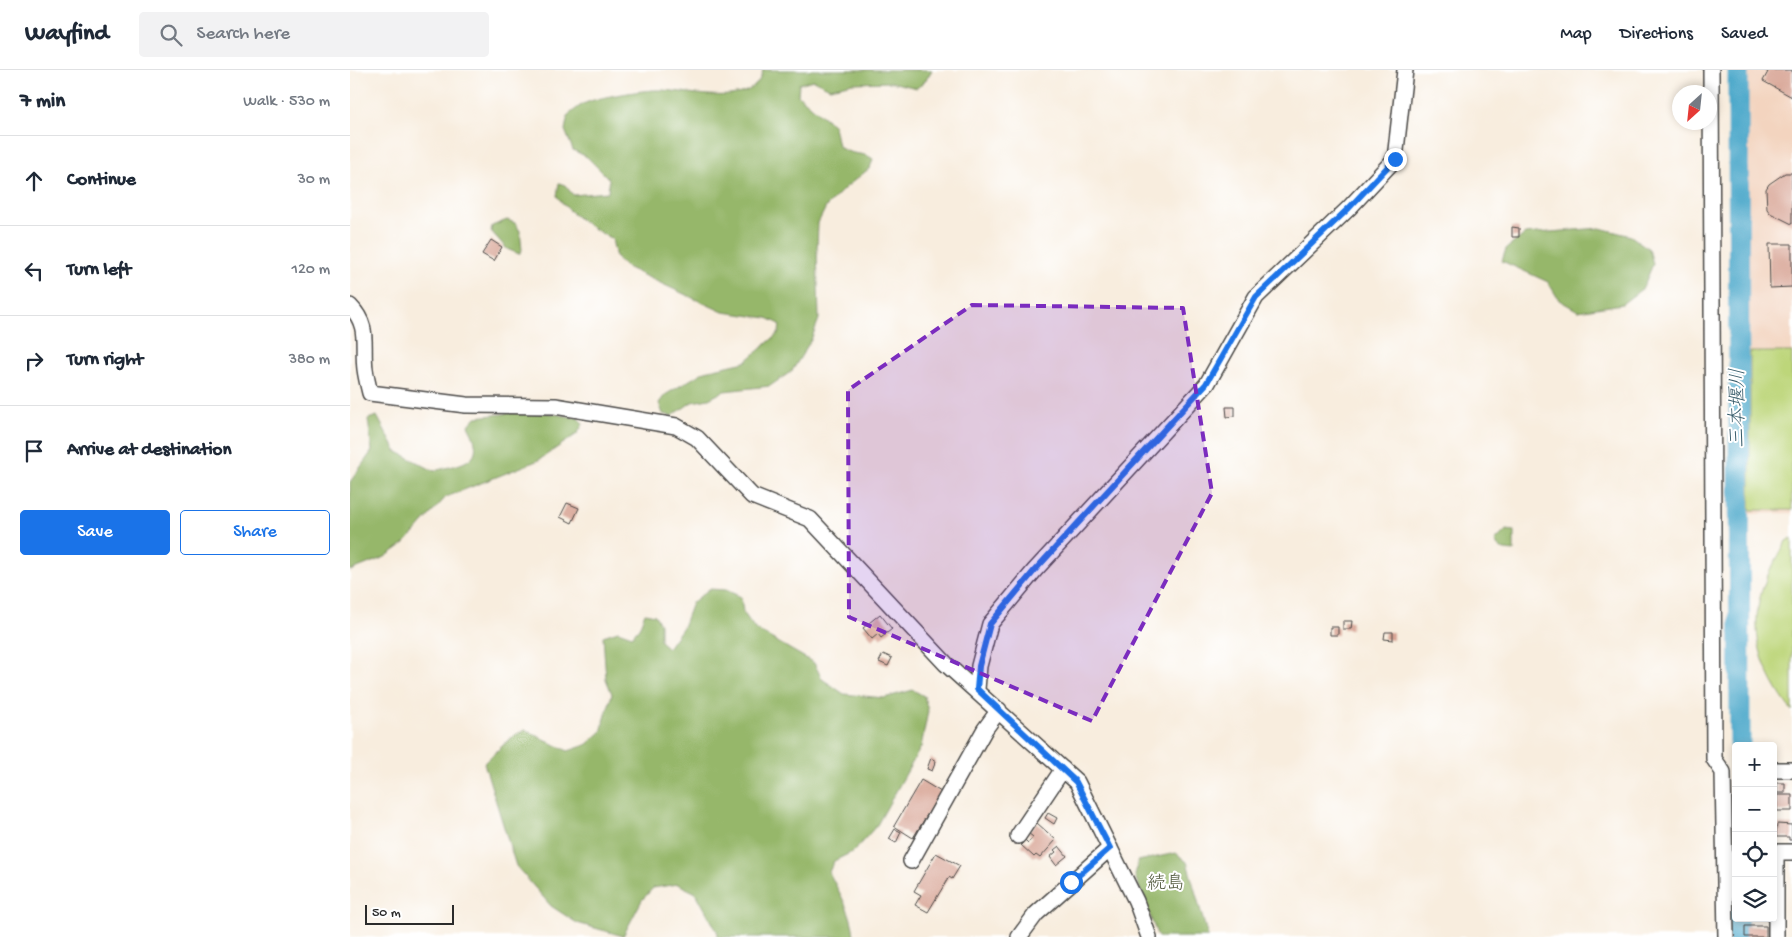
<!DOCTYPE html>
<meta charset="utf-8">
<style>
body{margin:0;font-family:"Gochi Hand","Klee One",sans-serif;background:#f2f2f3;color:#1f2937}
.controls{position:absolute;right:15px;bottom:15px;display:grid;overflow:hidden;border-radius:5px;box-shadow:0 2px 8px #0003}
.controls button{width:45px;height:45px;display:grid;place-items:center;padding:0;border:0;border-bottom:1px solid #e0e1e3;background:#fff;color:#1f2937;font:25px sans-serif}
.compass{position:absolute;left:1322px;top:15px;width:45px;height:45px;border-radius:50%;background:#fff;box-shadow:0 2px 8px #0003;rotate:207deg}
.scale{position:absolute;left:15px;bottom:12px;width:89px;box-sizing:border-box;padding-left:5px;border:2px solid #2b2b2b;border-top:0;font-size:14px;line-height:18px;white-space:nowrap;color:#2b2b2b;-webkit-text-stroke:4px #fff;paint-order:stroke}
.stop{position:absolute;width:15px;height:15px;margin:-11px;border:4px solid #1a73e8;border-radius:50%;background:#fff}
.stop.end{background:#1a73e8;border-color:#fff;box-shadow:0 1px 5px #0008}
.list{margin:0;padding:0;list-style:none}
h2{display:flex;justify-content:space-between;align-items:center;height:65px;margin:0;padding:0 20px;font-size:21px}
h2 small{font-size:16px;font-weight:400;color:#747a83}
.list li{display:grid;grid-template-columns:32px 1fr auto;gap:15px;align-items:center;box-sizing:border-box;height:90px;padding:0 20px;border-top:1px solid #e0e1e3}
.list b{display:block;font-size:19px;white-space:nowrap}
.list em{font-size:16px;font-style:normal;color:#747a83}
.actions{display:flex;gap:10px;padding:15px 20px}
.actions a{flex:1;padding:11px 0;border:1px solid #1a73e8;border-radius:5px;text-align:center;font-size:18px;color:#1a73e8}
.actions .main{background:#1a73e8;color:#fff}
.icon{flex:none;width:28px;height:28px;fill:none;stroke:currentColor;stroke-width:2;stroke-linecap:round;stroke-linejoin:round}
.map{position:relative;flex:none;width:1442px;height:867px;overflow:hidden}
header{display:flex;align-items:center;gap:30px;box-sizing:border-box;height:70px;padding:0 25px;background:#fff;border-bottom:1px solid #e0e1e3}
header strong{font-size:24px}
nav{display:flex;gap:28px;margin-inline-start:auto;font-size:18px}
.search{width:350px;height:45px;background:#f2f2f3;display:flex;align-items:center;gap:12px;box-sizing:border-box;padding:0 18px;border-radius:5px;color:#747a83;font-size:19px}
main{display:flex}
aside{flex:1;background:#fff}
.map>svg:first-child{display:block}
.built{fill:#f3d4bf}
.green{fill:#bdd67a;stroke:#748052}
.forest{fill:#96b76a;stroke:#60714a}
.lines{fill:none;stroke-linecap:round;stroke-linejoin:round}
.river{stroke:#4da9cb;stroke-width:21}
.building{fill:#d7a393}
.minor-casing{stroke:#4a4846;stroke-width:18}
.minor{stroke:#fff;stroke-width:15}
.route{stroke:#1a73e8;stroke-width:6}
.marked{fill:#7b2cbf;fill-opacity:0.2;stroke:#7b2cbf;stroke-width:4;stroke-dasharray:10 6;stroke-linejoin:round}
.labels{text-anchor:middle;dominant-baseline:central;stroke-width:4;stroke-linejoin:round;paint-order:stroke}
.park-label{font-size:19px;fill:#575e43;stroke:#fff}
.water-label{font-size:20px;font-style:italic;fill:#395d6b;stroke:#fff}
</style>
<header>
<strong>Wayfind</strong>
<div class="search"><svg class="icon" aria-label="search" viewBox="0 0 24 24"><circle cx="10" cy="10" r="6"/><path d="M15 15l6 6"/></svg>Search here</div>
<nav><a>Map</a><a>Directions</a><a>Saved</a></nav>
</header>
<main>
<aside>
<h2>7 min<small>Walk · 530 m</small></h2>
<ul class="list">
<li><svg class="icon" aria-label="ahead" viewBox="0 0 24 24"><path d="M12 20V5M6 11l6-6 6 6"/></svg><div><b>Continue</b></div><em>30 m</em></li>
<li><svg class="icon" aria-label="left" viewBox="0 0 24 24"><path d="M17 20v-9H6M10 6l-5 5 5 5"/></svg><div><b>Turn left</b></div><em>120 m</em></li>
<li><svg class="icon" aria-label="right" viewBox="0 0 24 24"><path d="M7 20v-9h11M14 6l5 5-5 5"/></svg><div><b>Turn right</b></div><em>380 m</em></li>
<li><svg class="icon" aria-label="arrive" viewBox="0 0 24 24"><path d="M6 21V4h12l-3 4 3 4H6"/></svg><div><b>Arrive at destination</b></div></li>
</ul>
<div class="actions"><a class="main">Save</a><a>Share</a></div>
</aside>
<div class="map">
<svg width="1442" height="867" viewBox="0 0 1442 867">
<rect width="100%" height="100%" fill="#fff"/>
<filter id="ink" filterUnits="userSpaceOnUse"><feTurbulence type="fractalNoise" baseFrequency=".02" numOctaves="2"/><feDisplacementMap in="SourceGraphic" scale="10" xChannelSelector="R" yChannelSelector="G"/><feConvolveMatrix kernelMatrix="1 2 1 2 8 2 1 2 1" color-interpolation-filters="sRGB"/></filter>
<filter id="wash" filterUnits="userSpaceOnUse"><feTurbulence type="fractalNoise" baseFrequency=".0096" numOctaves="4" result="noise"/><feDisplacementMap in="SourceGraphic" scale="20" xChannelSelector="R" yChannelSelector="G"/><feGaussianBlur stdDeviation="1.12" result="paint"/><feColorMatrix in="noise" values="0 0 0 0 0 0 0 0 0 0 0 0 0 0 0 0 0 1.4 0 .05"/><feComposite in="paint" operator="in"/></filter>
<g filter="url(#wash)">
<rect width="100%" height="100%" fill="#f8edde"/>
<path class="built" d="M1392,0H1442V443L1398,444Z"/>
<path class="green" d="M1400,282H1442V440H1400Z
M1442,468V641C1412,603 1396,559 1415,512C1420,498 1430,485 1436,471Z"/>
<path class="forest" d="M413,0H582L576,10L567,18L541,12L503,13L480,18L463,10L449,14L448,25L484,56L488,76C502,87 513,81 523,89L520,98L496,117L476,137L468,153L467,180L469,249L461,270L442,301L420,316L374,321L359,329L342,332L322,346L313,344L309,333L315,325L355,301L395,292L429,263L430,254L417,248L373,242L278,198L266,188L262,169C240,157 221,146 207,126L209,113L215,115L223,125L258,122L259,109L237,87L223,80L215,60L218,45C224,41 231,34 238,32C249,27 293,20 306,20C335,19 405,42 413,0Z
M157,150L165,153L170,161L172,180L169,184L157,179L141,161L142,156Z
M1250,158L1281,166L1299,179L1303,194L1293,218L1272,234L1228,241L1209,230L1198,212L1152,191L1156,179L1175,164Z
M161,343H198L228,348L233,354L227,364L189,390L96,427L55,473L35,487L0,501V412L22,381L18,349L27,346L46,381L84,401C112,393 139,393 118,356L126,347Z
M1156,460L1164,461V481C1155,480 1149,481 1145,471Z
M359,519L376,520L391,527L393,542L405,559L464,593L472,609L494,624L534,628L563,620L574,626L578,641L571,677L527,755L504,781L484,791L479,802C489,823 503,843 504,867H367L368,863L346,823L328,814L303,818L292,830L273,866L227,853L201,836L166,796L134,693L163,666L175,660L218,681L236,675L251,662L262,624L256,609L253,566L268,561L282,566L289,558L295,543L305,545L310,554V571L318,578L333,557L342,533Z
M826,783L837,792L858,867H808L785,806L788,791Z"/>
<g class="lines">
<path class="river" d="M1388,0L1390,676
M1387,848L1388,867"/>
</g>
<g id="blocks">
<path class="building" d="M1414,0H1442V27L1413,11L1418,2Z
M1435,103H1442V154L1420,143L1417,139L1416,119L1419,114Z
M1162,157L1169,158V167H1162Z
M141,170L152,177L144,191L132,184Z
M1419,174H1442V217L1420,218Z
M876,337H885V346L877,347Z
M217,433L229,438L222,453L210,447Z
M530,544L542,559L531,568L528,564L522,569L513,558Z
M993,551H1002L1001,559H993Z
M980,557H988V565H980Z
M1035,562H1043V570L1034,569Z
M533,584L542,588L538,596L529,592Z
M581,688L586,691L582,701L577,699Z
M571,710L591,722L563,768L544,756Z
M1427,713H1435V723H1427Z
M1427,725H1442V741H1427Z
M698,743L707,748L704,754L695,748Z
M687,753L706,770L690,788L686,785L684,787L671,775L675,770L678,773L683,767L678,763Z
M1427,754L1442,755V770H1439V767H1426Z
M545,759L551,762L546,773L539,769Z
M709,776L717,786L706,795L700,787L706,782L704,780Z
M586,783L610,796L602,809L599,807L578,842L565,835L571,825L564,821Z
M1395,856H1416V867H1395Z"/>
</g>
</g>
<g filter="url(#ink)">
<use href="#blocks" fill-opacity="0" stroke="#4a4846" stroke-width="1"/>
<g class="lines">
<g class="minor-casing">
<path id="minor" d="M1361,0L1364,689L1373,702L1376,867
M0,236C20,256 12,274 15,299C16,307 18,315 20,323L116,335L205,336L326,356L347,368L402,426L460,449L596,594L727,712L786,831L799,867
M627,619L629,596L640,554L685,500L857,314L906,227L999,138L1045,89L1055,0
M1423,700H1442
M668,766L713,699
M561,791L635,659L649,640
M669,867L686,844L760,778
M1426,867V782H1442"/>
</g>
<use href="#minor" class="minor"/>
</g>
</g>
<g class="lines" filter="url(#ink)">
<path class="route" d="M721,812L760,778L726,712L627,619L629,596L640,554L685,500L856,314L906,227L999,138L1045,89"/>
</g>
<path class="marked" d="M622,235L833,238L862,423L742,651L499,547L498,320Z"/>
<g class="labels">
<g class="park-label">
<text x="816" y="814">続島</text>
</g>
<g class="water-label">
<text transform="translate(1389 338) rotate(-90)">三本堰川</text>
</g>
</g>
</svg>
<div class="controls">
<button>+</button>
<button>−</button>
<button><svg class="icon" aria-label="locate" viewBox="0 0 24 24"><circle cx="12" cy="12" r="6"/><path d="M12 2v4M12 18v4M2 12h4M18 12h4"/></svg></button>
<button><svg class="icon" aria-label="layers" viewBox="0 0 24 24"><path d="M12 4l9 5-9 5-9-5zM3 14l9 5 9-5"/></svg></button>
</div>
<svg class="compass" viewBox="-18 -18 36 36"><path d="M0-13l5 13h-10z" fill="#e53935"/><path d="M0 13l5-13h-10z" fill="#747a83"/></svg>
<div class="scale">50 m</div>
<div class="stop" style="left:721px;top:812px"></div>
<div class="stop end" style="left:1045px;top:89px"></div>
</div>
</main>
